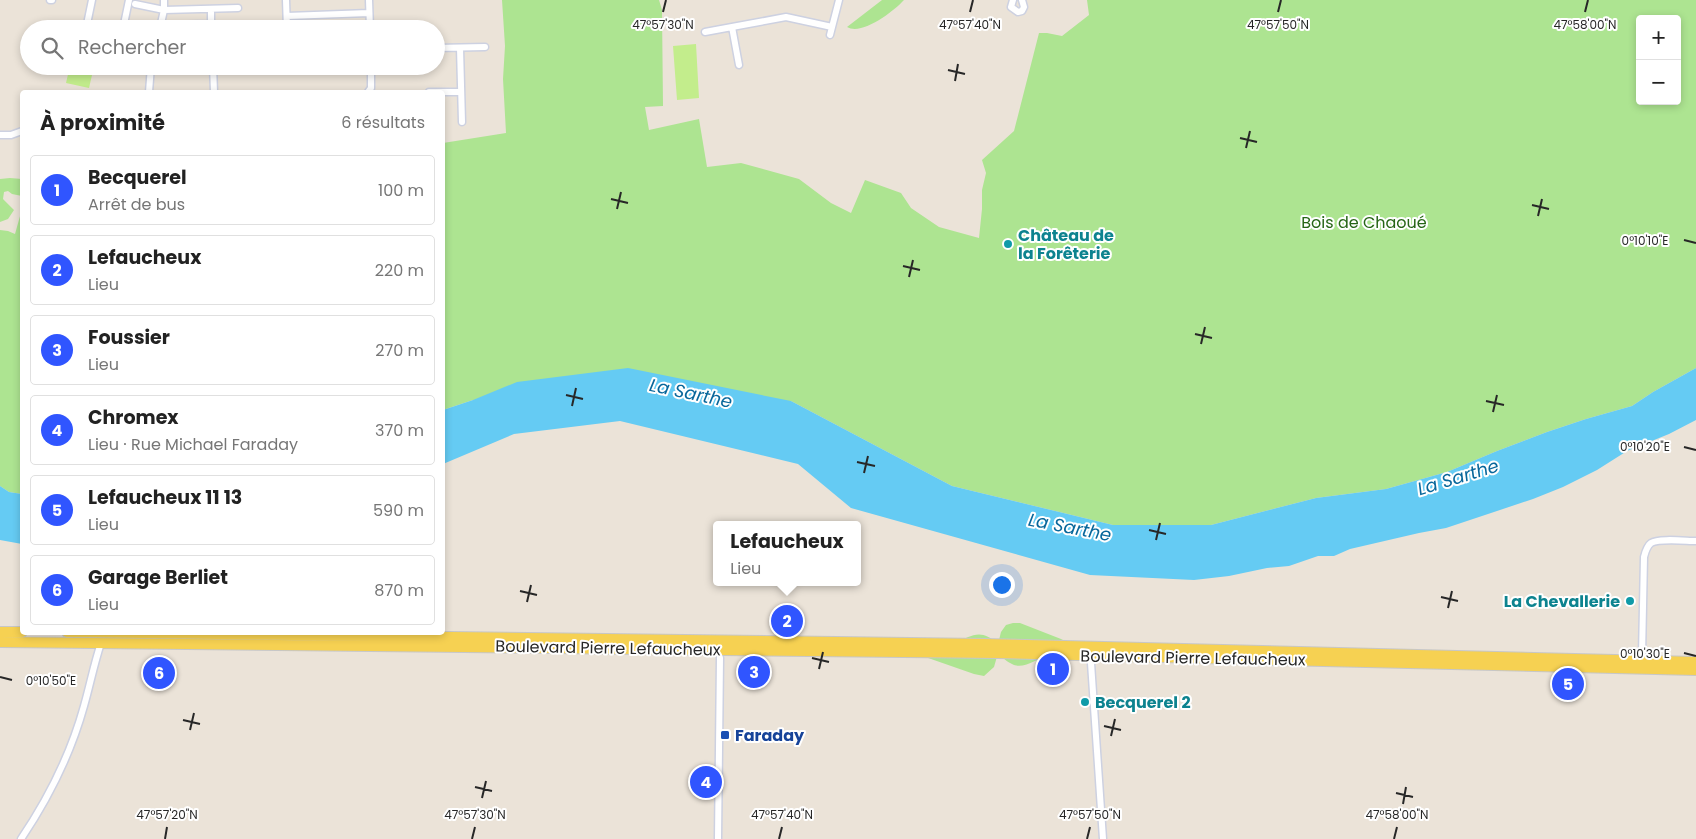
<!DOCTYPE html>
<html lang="fr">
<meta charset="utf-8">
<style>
body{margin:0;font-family:Poppins,sans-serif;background:#f6f6f6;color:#222}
.controls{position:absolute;right:15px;top:15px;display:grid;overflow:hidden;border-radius:5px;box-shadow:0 2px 8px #0003}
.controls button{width:45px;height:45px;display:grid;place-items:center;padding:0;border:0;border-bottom:1px solid #e0e0e0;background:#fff;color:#222;font:25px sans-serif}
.you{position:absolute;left:1001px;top:584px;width:18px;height:18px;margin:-12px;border:4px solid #fff;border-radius:50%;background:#1a73e8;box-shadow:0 0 0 8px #1a73e833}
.badge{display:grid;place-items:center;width:32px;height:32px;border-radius:50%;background:#3055ff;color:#fff;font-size:16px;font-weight:700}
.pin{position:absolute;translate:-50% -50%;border:2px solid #fff;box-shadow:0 1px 5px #0006}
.popup{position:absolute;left:713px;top:521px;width:148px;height:65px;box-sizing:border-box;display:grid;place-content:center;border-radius:5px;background:#fff;filter:drop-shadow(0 1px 4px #0005);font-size:16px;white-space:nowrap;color:#767676}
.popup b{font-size:19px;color:#222}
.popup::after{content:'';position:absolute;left:50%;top:100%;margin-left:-10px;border:10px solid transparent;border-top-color:#fff}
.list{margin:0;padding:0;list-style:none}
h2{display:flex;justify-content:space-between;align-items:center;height:65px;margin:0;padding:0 20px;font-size:21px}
h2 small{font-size:16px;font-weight:400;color:#767676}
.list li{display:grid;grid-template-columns:32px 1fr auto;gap:15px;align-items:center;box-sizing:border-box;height:70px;margin:0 10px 10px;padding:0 10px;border:1px solid #e0e0e0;border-radius:5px}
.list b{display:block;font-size:19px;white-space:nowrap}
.list p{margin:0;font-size:16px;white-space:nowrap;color:#767676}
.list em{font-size:16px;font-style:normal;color:#767676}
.icon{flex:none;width:28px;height:28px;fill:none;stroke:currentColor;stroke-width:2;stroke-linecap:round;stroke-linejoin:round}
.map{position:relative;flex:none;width:1696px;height:839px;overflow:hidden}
.search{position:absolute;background:#fff;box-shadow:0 2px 8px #0003;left:20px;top:20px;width:425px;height:55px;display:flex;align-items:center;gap:12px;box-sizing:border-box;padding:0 18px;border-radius:28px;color:#767676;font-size:19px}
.panel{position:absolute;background:#fff;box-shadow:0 2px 8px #0003;left:20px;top:90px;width:425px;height:545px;border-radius:5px}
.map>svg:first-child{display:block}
.green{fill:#ade491;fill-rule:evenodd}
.pitch{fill:#c3ed8c}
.water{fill:#65cbf3}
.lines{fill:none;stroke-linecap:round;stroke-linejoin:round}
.street-casing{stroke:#cdd1e1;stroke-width:9}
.primary-casing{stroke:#c7c7c7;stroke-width:12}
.street{stroke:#fff;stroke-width:6}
.primary{stroke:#f6d152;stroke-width:10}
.ticks{fill:none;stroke:#272727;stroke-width:2}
.culture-dot{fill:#0f9aa8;stroke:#fff;stroke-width:2}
.transit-dot{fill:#1a4fb4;stroke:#fff;stroke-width:2}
.labels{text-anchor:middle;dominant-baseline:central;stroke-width:4;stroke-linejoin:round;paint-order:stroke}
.park-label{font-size:16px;fill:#266516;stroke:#fff}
.culture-label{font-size:16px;font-weight:bold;fill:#0d838f;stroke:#fff;text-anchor:start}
.street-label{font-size:16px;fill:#272727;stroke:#fff}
.transit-label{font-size:16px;font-weight:bold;fill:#164399;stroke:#fff;text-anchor:start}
.water-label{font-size:18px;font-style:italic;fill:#08679b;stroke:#fff}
.ticks-label{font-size:12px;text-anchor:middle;fill:#272727;stroke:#fff;stroke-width:4;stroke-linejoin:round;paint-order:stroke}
</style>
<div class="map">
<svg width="1696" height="839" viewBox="0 0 1696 839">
<rect width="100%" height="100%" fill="#ebe3d8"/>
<path class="green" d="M502,0H659L662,10L663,106L645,107L649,130L699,119L707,167L741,163L799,179L831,203L851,213L865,180L901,193L911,208L939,227L979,238L982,209V190L986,173L982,160L1014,131L1039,33H1047L1062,36L1089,15L1087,0H1696V368L1653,392L1632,406L1586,419L1547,432L1497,451L1447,472L1386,489L1316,498L1211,525H1113L952,486L791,401L473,400L443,410V143L506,133L503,79L505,46ZM1640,19H1677V101H1640Z
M882,0H904C894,11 862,36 847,27Z
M10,178L22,179V196L12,194L8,191L4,192L3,199L14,210L8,219L0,222V179Z
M22,209V494L9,492L0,486V230L8,231L15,234Z
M1013,623H1020L1061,639L1076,647L954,644C972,635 981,628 998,644L1001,632L1006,625Z
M911,652L1048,654C1039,659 1022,670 1012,664C1007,662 1002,657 998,653L994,667L984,676L974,674Z"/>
<path class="pitch" d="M696,44L699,98L677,100L673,46Z
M69,70L92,75L89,88L66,83Z"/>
<path class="water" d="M628,368L791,401L952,486L1113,525H1211L1316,498L1386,489L1447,472L1497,451L1547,432L1586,419L1632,406L1653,392L1696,368V420L1669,434L1627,451L1597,470L1563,487L1533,499L1446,528L1419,533L1350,549L1334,556H1318L1289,566L1267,568L1229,576L1194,580L1090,575L851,508L798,464L620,421L514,434L443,464V410L473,400L517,382Z
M0,486L9,492L22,494V544L0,540Z"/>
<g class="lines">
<g class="street-casing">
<path id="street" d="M50,0H52
M286,0L287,29
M369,0L370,29
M1013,0L1011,7L1018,12L1022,11L1024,7L1022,0
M135,4L164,10L238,8
M211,9V29
M287,16L369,13
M161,25L211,24
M160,28L164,10V0
M86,29L92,0
M123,29L129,0
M705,32L732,27
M830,35L839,0
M436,48L485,47
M460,48L462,122
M739,65L732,27L786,17L832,27
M213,66L214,92
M149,92L151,66
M368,92L371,88V66
M429,92H461
M0,135H11L22,131
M1642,655L1644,557C1645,553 1647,546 1651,543C1659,538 1686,541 1696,541
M1091,663L1103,839
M21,839C48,799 71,753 84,706C90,685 94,664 101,643
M718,839L720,658"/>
</g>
<g class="primary-casing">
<path id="primary" d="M0,632H22
M67,632L984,644L1696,662
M0,642L998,653L1696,670"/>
</g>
<use href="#street" class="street"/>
<use href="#primary" class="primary"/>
</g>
<path class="ticks" d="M663,12L666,0M970,12L973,0M1278,12L1281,0M1585,12L1588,0M948,70L965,74M955,81L958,64M1240,138L1257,142M1246,148L1250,131M611,199L628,203M1532,205L1549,209M617,209L621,192M1538,216L1542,199M1684,240L1696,243M903,266L920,270M909,277L913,260M1195,334L1212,338M1201,344L1205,327M566,395L583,399M1486,401L1504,405M572,406L576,388M1493,412L1497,395M1684,447L1696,450M857,462L875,466M864,473L868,456M1149,530L1166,534M1156,540L1160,523M520,591L537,595M1441,597L1458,601M527,602L531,585M1448,608L1452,591M1684,653L1696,656M812,658L829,662M819,669L823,652M0,677L12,680M183,720L200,724M1104,726L1121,730M190,730L194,713M1111,736L1115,719M475,787L492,791M1396,793L1413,797M482,798L486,781M1403,804L1406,787M165,839L167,827M472,839L475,827M779,839L782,827M1087,839L1090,827M1394,839L1397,827"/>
<g class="culture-dot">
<circle cx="1008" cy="244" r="5"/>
<circle cx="1630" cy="601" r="5"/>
<circle cx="1085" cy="702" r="5"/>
</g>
<rect class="transit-dot" x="720" y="730" width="10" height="10" rx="2.5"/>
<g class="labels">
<g class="park-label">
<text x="1364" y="222">Bois de Chaoué</text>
</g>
<g class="culture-label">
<text x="1018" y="235">Château de<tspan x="1018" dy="18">la Forêterie</tspan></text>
<text x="1620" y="601" text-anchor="end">La Chevallerie</text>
<text x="1095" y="702">Becquerel 2</text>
</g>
<g class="street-label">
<text transform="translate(608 648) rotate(1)">Boulevard Pierre Lefaucheux</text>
<text transform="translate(1193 658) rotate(1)">Boulevard Pierre Lefaucheux</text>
</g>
<g class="transit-label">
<text x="735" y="735">Faraday</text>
</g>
<g class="water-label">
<text transform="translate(691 393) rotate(12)">La Sarthe</text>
<text transform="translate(1458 477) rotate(-17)">La Sarthe</text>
<text transform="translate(1070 527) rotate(11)">La Sarthe</text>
</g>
</g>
<g class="ticks-label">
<text x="663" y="29">47°57'30"N</text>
<text x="1585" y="29">47°58'00"N</text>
<text x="970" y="29">47°57'40"N</text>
<text x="1278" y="29">47°57'50"N</text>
<text x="1645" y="245">0°10'10"E</text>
<text x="1645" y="451">0°10'20"E</text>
<text x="1645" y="658">0°10'30"E</text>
<text x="51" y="685">0°10'50"E</text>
<text x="167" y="819">47°57'20"N</text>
<text x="475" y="819">47°57'30"N</text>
<text x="782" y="819">47°57'40"N</text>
<text x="1090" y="819">47°57'50"N</text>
<text x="1397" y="819">47°58'00"N</text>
</g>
</svg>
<div class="controls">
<button>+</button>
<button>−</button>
</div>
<div class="you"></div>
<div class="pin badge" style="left:1053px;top:669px">1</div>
<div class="pin badge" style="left:787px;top:621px">2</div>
<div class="popup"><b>Lefaucheux</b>Lieu</div>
<div class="pin badge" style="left:754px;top:672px">3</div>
<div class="pin badge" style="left:706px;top:782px">4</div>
<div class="pin badge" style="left:1568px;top:684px">5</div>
<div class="pin badge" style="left:159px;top:673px">6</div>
<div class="search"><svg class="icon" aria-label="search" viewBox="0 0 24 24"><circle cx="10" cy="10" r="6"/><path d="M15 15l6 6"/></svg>Rechercher</div>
<section class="panel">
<h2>À proximité<small>6 résultats</small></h2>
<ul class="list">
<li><span class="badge">1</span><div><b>Becquerel</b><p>Arrêt de bus</p></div><em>100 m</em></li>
<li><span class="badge">2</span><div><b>Lefaucheux</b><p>Lieu</p></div><em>220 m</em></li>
<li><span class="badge">3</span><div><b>Foussier</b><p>Lieu</p></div><em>270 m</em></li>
<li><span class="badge">4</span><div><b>Chromex</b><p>Lieu · Rue Michael Faraday</p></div><em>370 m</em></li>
<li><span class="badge">5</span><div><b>Lefaucheux 11 13</b><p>Lieu</p></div><em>590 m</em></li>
<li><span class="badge">6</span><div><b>Garage Berliet</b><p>Lieu</p></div><em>870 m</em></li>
</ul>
</section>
</div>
